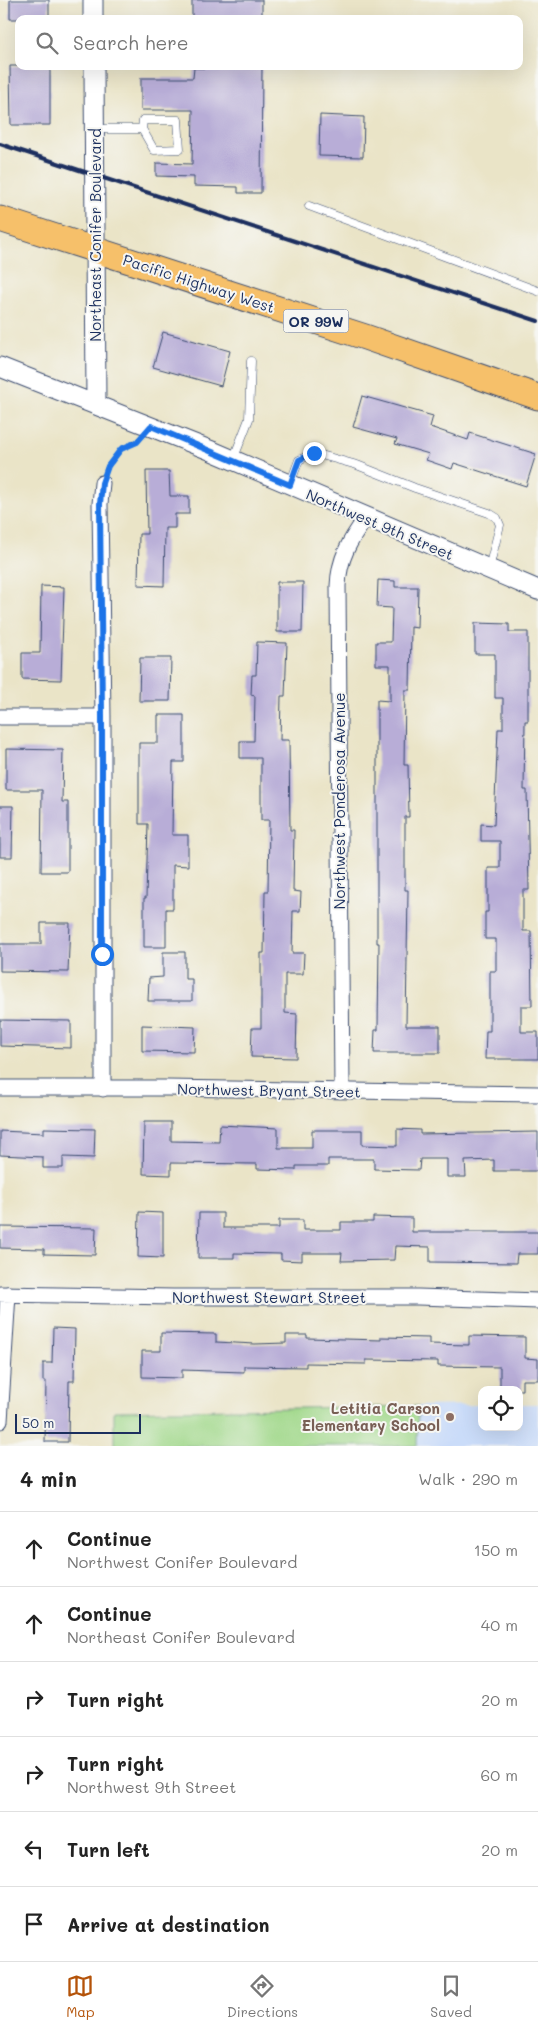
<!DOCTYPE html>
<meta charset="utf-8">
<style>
body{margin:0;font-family:Mali,sans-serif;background:#f6f6f6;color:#222}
.controls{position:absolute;right:15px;bottom:15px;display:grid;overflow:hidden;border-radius:10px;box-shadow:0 5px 20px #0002}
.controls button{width:45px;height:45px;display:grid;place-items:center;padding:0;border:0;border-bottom:1px solid #e0e0e0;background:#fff;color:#222;font:25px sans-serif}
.scale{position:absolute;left:15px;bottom:12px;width:126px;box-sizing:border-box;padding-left:5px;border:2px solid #1b2f5e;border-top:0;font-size:14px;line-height:18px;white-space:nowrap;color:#1b2f5e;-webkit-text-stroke:4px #f6f6f2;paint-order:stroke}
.stop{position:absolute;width:15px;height:15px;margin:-11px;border:4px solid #1a73e8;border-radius:50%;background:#fff}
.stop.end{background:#1a73e8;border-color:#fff;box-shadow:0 1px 5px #0008}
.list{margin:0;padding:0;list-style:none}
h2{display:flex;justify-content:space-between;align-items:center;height:65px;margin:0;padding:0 20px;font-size:21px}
h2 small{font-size:16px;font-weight:400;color:#767676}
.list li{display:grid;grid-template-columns:32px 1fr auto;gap:15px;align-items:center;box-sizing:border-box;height:75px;padding:0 20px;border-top:1px solid #e0e0e0}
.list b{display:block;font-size:19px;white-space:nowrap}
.list p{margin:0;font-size:16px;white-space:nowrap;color:#767676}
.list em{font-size:16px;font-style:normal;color:#767676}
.icon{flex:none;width:28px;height:28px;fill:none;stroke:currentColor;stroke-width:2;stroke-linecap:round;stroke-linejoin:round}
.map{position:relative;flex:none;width:538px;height:1446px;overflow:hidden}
.search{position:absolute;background:#fff;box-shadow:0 5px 20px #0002;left:15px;right:15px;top:15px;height:55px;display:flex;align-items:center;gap:12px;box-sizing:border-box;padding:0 18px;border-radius:10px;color:#767676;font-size:19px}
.sheet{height:515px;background:#fff}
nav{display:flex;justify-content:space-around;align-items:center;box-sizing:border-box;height:70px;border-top:1px solid #e0e0e0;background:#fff;font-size:14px;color:#767676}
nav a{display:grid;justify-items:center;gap:2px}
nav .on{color:#b45309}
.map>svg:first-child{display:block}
.built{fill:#cadcf9}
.green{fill:#a0d88a;stroke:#5e8474}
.building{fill:#b8add7}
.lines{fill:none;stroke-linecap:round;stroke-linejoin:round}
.service-casing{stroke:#3a4a6e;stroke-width:9}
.minor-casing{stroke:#3a4a6e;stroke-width:17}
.tertiary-casing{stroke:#3a4a6e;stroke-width:21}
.trunk-casing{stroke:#3a4a6e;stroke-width:27}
.path{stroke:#3a4a6e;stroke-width:3;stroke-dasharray:1 4;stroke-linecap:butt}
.service{stroke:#fff;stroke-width:8}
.minor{stroke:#fff;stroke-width:15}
.tertiary{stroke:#fff;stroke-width:19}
.trunk{stroke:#f6c06b;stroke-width:25}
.rail{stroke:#1b2f5e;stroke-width:4}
.route{stroke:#1a73e8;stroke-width:6}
.education-dot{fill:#8d6e63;stroke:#f6f6f2;stroke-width:2}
.labels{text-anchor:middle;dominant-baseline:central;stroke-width:4;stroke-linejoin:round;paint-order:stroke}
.shield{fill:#f6f6f2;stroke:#5d6b8a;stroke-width:1}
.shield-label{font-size:14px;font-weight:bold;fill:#1b2f5e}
.street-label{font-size:15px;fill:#1b2f5e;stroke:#f6f6f2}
.education-label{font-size:15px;font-weight:bold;fill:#785e54;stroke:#f6f6f2;text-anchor:end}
</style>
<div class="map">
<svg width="538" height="1446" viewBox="0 0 538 1446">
<rect width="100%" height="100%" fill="#f6f6f2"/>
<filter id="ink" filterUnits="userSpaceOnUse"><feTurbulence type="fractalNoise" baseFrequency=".02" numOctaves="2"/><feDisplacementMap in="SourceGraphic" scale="10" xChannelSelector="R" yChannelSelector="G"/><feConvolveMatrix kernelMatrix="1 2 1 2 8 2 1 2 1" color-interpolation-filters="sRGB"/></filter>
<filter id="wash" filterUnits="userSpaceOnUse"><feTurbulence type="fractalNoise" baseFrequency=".0096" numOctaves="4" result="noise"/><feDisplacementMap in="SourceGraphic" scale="20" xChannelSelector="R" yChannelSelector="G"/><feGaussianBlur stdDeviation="1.12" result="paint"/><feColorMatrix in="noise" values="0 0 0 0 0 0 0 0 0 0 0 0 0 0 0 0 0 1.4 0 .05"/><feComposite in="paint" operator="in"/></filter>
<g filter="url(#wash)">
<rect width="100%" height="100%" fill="#eae4c7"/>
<path class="built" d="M519,1404H538V1446H417L418,1406L482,1405V1427H519Z"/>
<path class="green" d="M418,1406L417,1446H114V1411Z"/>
<g id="blocks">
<path class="building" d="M10,0H49V19H10Z
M192,0H262V19H192Z
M10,66H50V125H11Z
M238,66H262L261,193H238V187L194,186V177L156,176V163L192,164L193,110H141V78H193L194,68L238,69Z
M320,115L364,117L363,157L319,156Z
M163,332L230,351L221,386L153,367Z
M362,396L433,416L430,427L468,440L470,433L536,454L526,486L454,463L452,469L426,460L429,454L395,444L397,439L353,427Z
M146,471H169L170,496H189V514H175V528H165L164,586L138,585L139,534H147Z
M378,580L395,581V587H418L417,628L411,627L410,690H405L404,765H408L409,817H405V890H408L406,1026H440V1053H374L375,1030H378L379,943H377V700L390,701V665H376V642H391L392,608L377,607Z
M277,582H303L302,632H277Z
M41,586L64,587L61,680L22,679V653H40Z
M475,623L509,624V632H528V721H525L524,790H527L529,890H523V931H531L532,1006H521V1032H538V1059H485L486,1031H490V971H496V939H485V912H488V868H500V841H481V824L494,825L498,729H503V698H495V654H475Z
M257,642L287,643L285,696H281L280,740H289L290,830H294L293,891L301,892L300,911H293L292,953H304L303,974H285V1013L297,1014L296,1058L251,1057L252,1028H261V953H264L265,891H268L269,820H261V758H240V741H254L255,696L251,695L252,675H256Z
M140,658H171L170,701H139Z
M158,715H184V762H173L172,835H188V866L173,865V909H166V947H144V898H146L148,824H139V743H158Z
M6,749L63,750L62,802H68V872H41L42,790H6Z
M0,806H13L12,857H0Z
M41,923H70L68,972L0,971V944H41Z
M163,952H185V979H192V1001H148L149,978L163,977Z
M0,1020L71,1021V1048L0,1046Z
M142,1025L195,1027L194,1052L142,1051Z
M144,1122H171V1141L219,1142L220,1125L278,1128V1148H312V1130H362V1145L397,1146V1129L420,1130V1134L538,1132V1171H494V1160L465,1161L466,1177H447V1159H420L419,1170L374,1169V1159H328V1166H296V1170L257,1169V1164L171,1163V1175L143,1174Z
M44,1128L95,1129L94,1158L63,1157V1168H43V1157L0,1155V1131L44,1133Z
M139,1212L163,1213V1258L138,1257Z
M199,1213H223V1228H279V1220H303V1230H341V1222H373V1217L412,1218V1232H538V1254H517L516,1263L430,1262V1247L395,1246L394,1260L341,1261L342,1253H302V1261L281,1260V1254L234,1253V1258H198Z
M0,1227L96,1228L95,1255L44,1254V1249L0,1248Z
M53,1328L75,1329L74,1381H69L68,1442H45L46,1381H43V1363H52Z
M161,1333L216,1334V1342L255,1344L286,1343V1335H307V1338L381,1340V1337L429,1338V1344L469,1345V1336L525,1337V1358L538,1359V1380H522V1390H500V1367L438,1366V1361L366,1360V1364L306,1363V1367L244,1366V1372L182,1370V1378L142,1377V1351H161Z"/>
</g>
</g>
<g filter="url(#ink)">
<use href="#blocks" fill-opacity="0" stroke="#3a4a6e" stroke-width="1"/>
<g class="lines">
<g class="service-casing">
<path id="service" d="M95,129H142L143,120H178L180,149L154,150L142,129
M309,206L538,291
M233,460L249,419L251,361
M290,484L299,460L314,453L357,465L415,488L489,513L497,518L500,525L489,568"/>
</g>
<g class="minor-casing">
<path id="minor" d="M102,483L100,504L103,717V1089
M0,717H103
M0,1088H167L538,1094
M342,1091L338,586C339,558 350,540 366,518
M0,1294L173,1297H418L538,1301
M0,1421L8,1294"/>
</g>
<g class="tertiary-casing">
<path id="tertiary" d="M93,0V19
M94,66L96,405
M0,367L212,451L538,590"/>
</g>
<g class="trunk-casing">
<path id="trunk" d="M0,219L365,337L538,397"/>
</g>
<path class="path" d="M106,470L121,449L139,439"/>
<use href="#service" class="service"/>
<use href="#minor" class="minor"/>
<use href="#tertiary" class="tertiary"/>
<use href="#trunk" class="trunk"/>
<path class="rail" d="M0,144L538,321"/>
</g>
</g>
<g class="lines" filter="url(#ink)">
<path class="route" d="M102,954V717L100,504L102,483L108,466L121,449L137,442L151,426L290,485L299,460L314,453"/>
</g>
<circle class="education-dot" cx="450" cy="1417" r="5"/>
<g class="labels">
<rect class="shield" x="283.5" y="309.5" width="65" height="23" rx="4"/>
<g class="shield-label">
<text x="316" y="321">OR 99W</text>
</g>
<g class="street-label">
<text transform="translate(95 235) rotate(-90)">Northeast Conifer Boulevard</text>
<text transform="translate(199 283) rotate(18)">Pacific Highway West</text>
<text transform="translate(380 524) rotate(23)">Northwest 9th Street</text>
<text transform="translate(339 801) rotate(-90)">Northwest Ponderosa Avenue</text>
<text transform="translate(269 1090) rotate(1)">Northwest Bryant Street</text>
<text x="269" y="1297">Northwest Stewart Street</text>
</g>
<g class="education-label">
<text x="440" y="1408">Letitia Carson<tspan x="440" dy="17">Elementary School</tspan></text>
</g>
</g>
</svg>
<div class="controls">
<button><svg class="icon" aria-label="locate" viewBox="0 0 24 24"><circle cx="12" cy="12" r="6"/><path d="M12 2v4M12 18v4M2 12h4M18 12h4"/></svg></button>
</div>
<div class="scale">50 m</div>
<div class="stop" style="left:102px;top:954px"></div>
<div class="stop end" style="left:314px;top:453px"></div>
<div class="search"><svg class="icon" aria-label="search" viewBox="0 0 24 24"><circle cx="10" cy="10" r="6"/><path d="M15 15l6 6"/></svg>Search here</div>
</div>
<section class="sheet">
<h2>4 min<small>Walk · 290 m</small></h2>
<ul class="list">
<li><svg class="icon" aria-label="ahead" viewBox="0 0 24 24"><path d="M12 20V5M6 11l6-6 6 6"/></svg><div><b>Continue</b><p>Northwest Conifer Boulevard</p></div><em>150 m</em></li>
<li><svg class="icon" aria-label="ahead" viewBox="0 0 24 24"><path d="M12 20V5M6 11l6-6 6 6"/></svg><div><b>Continue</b><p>Northeast Conifer Boulevard</p></div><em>40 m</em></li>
<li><svg class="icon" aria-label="right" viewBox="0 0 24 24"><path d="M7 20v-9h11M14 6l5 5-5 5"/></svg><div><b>Turn right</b></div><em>20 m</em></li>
<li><svg class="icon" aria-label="right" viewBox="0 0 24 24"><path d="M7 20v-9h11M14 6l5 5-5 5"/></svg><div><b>Turn right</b><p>Northwest 9th Street</p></div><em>60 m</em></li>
<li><svg class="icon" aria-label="left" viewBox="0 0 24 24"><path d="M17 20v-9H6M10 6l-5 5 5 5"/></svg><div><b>Turn left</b></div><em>20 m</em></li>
<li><svg class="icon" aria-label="arrive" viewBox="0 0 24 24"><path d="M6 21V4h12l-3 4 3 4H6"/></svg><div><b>Arrive at destination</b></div></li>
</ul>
</section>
<nav>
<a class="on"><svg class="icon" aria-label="map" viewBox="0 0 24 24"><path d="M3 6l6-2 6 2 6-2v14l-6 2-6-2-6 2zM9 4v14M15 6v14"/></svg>Map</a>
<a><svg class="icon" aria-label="directions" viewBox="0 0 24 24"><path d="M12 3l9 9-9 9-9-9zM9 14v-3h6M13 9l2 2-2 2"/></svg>Directions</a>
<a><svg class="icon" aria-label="saved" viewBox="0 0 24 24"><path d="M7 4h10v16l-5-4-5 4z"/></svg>Saved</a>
</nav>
